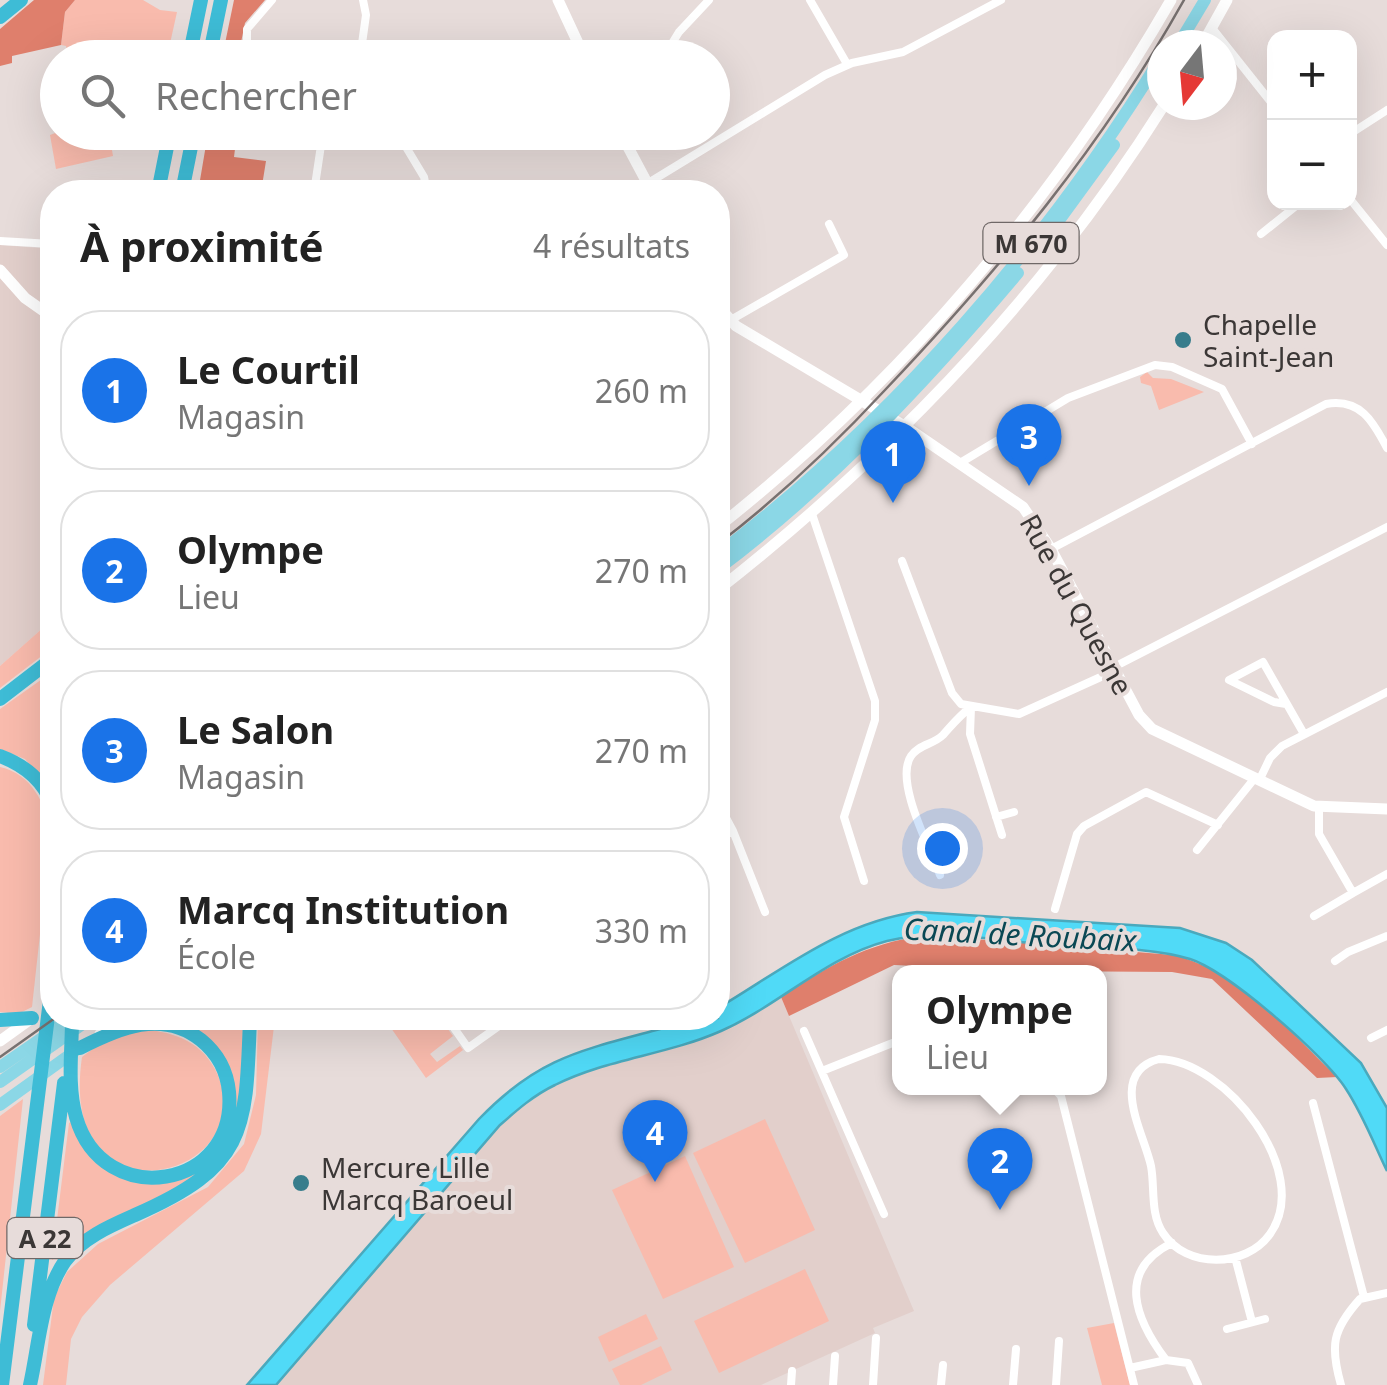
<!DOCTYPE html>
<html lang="fr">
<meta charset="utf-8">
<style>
body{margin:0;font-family:"Noto Sans",sans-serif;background:#f2f2f2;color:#222}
.controls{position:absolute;right:30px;top:30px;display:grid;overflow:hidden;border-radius:20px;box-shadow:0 10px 40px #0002}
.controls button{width:90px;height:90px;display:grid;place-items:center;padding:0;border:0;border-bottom:2px solid #e0e0e0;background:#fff;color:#222;font:50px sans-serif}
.compass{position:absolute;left:1147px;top:30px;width:90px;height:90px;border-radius:50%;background:#fff;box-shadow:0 10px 40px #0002;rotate:196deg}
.you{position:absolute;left:942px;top:848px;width:35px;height:35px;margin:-25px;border:8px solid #fff;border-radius:50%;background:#1a73e8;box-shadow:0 0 0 15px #1a73e833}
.badge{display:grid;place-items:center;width:65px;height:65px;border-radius:50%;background:#1a73e8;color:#fff;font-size:32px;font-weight:700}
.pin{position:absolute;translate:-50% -82px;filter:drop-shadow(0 2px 5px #0008)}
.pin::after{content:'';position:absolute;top:52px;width:35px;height:30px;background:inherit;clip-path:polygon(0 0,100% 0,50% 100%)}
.popup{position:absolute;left:892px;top:965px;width:215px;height:130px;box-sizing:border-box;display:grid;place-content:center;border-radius:20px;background:#fff;filter:drop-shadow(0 2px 8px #0005);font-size:32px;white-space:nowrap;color:#767676}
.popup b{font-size:38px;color:#222}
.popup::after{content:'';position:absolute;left:50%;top:100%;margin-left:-20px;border:20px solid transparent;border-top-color:#fff}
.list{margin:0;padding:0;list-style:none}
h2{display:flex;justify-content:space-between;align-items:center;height:130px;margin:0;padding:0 40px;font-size:42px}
h2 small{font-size:32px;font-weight:400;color:#767676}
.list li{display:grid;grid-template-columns:65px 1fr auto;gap:30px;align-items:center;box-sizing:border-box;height:160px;margin:0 20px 20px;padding:0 20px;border:2px solid #e0e0e0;border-radius:40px}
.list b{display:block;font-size:38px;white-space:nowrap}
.list p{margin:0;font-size:32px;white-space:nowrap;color:#767676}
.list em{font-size:32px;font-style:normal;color:#767676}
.icon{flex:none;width:55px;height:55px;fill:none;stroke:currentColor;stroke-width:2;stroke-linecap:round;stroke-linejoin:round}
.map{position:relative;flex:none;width:1387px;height:1385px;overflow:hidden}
.search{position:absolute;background:#fff;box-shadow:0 10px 40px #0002;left:40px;top:40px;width:690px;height:110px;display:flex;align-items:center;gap:25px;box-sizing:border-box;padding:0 35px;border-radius:55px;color:#767676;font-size:38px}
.panel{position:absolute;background:#fff;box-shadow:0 10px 40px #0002;left:40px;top:180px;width:690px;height:850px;border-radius:40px}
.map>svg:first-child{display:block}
.built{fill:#e2cfcb}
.green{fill:#f9bbad}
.forest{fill:#df7f6c}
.water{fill:#50daf7;stroke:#4aa9bd;stroke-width:2.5}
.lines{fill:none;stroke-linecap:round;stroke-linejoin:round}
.street{stroke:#fff;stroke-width:8}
.secondary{stroke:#fff;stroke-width:11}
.primary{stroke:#8bd7e6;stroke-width:12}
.highway{stroke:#3ebcd6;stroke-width:14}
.tram{stroke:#787170;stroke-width:2.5}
.poi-dot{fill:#387d8c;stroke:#e7dcda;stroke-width:4}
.labels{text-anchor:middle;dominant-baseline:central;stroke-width:8;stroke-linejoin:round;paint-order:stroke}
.shield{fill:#e7dcda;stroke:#6f6867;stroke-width:2.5}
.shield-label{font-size:25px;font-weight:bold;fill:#3b3736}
.poi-label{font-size:28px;fill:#3b3736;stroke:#e7dcda;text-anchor:start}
.street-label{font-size:28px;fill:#3b3736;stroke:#e7dcda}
.water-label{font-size:30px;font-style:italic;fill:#0a4854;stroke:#e7dcda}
</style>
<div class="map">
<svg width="1387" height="1385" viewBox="0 0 1387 1385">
<rect width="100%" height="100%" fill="#e7dcda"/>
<path class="built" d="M0,245L52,249V607L45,626L0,666Z
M781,997L914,1311L873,1328L875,1333L761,1385H276L500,1125L516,1111L556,1084L588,1071L683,1046L722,1031Z"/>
<path class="green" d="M75,0H143L160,10L177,12L167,57H69L66,46L61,45L65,12Z
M58,132L109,133L113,156L56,169L50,135Z
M1147,372L1153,378L1171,379L1204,392L1159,410L1151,386L1141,383L1140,377Z
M52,607V648L0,688V666L45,626Z
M52,672V790L25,759L0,749V709Z
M0,767C32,774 46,804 51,834L32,1007L18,1014L0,1012Z
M131,1018H243L242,1086L232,1127L197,1175L52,1260L69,1123L71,1122L110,1171L190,1173L233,1116L205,1038L124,1022Z
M258,1018H275L261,1134L244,1171L110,1285L82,1317L71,1339L66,1385H43L54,1298L67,1272L98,1244L208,1187L244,1144L256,1095Z
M384,1018H440L453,1036L430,1054L437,1062L460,1046L463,1050L426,1078Z
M138,1029C170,1031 199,1039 215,1069C269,1177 56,1234 82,1057L99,1044Z
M23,1099L0,1311V1116Z
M765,1119L815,1230L745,1263L693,1153Z
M685,1156L734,1267L663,1299L612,1190Z
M805,1269L829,1321L719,1373L694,1321Z
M646,1314L658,1339L609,1362L598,1337Z
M1114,1323L1130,1385H1102L1087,1328Z
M661,1346L672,1370L641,1385H620L612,1369Z"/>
<path class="forest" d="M34,0H75L65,12L61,45L12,56V63L0,66V29Z
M234,0H265L245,23L238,57L222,58Z
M208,133H237L234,157L266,161L261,192H198Z
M925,935L1173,955C1240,971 1289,1031 1337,1077L1317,1078L1212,979L1172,972L1035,971L894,965L789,1016L781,997C832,964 863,945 925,935Z"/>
<path class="water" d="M917,912L1180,928L1226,943L1252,960L1361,1063L1387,1108V1171C1374,1144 1363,1115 1346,1089C1325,1056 1228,971 1190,959C1148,946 1084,948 1039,944C989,939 937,929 887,941C826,957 778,1006 721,1031C667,1055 606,1059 555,1085C534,1095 517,1110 500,1125L276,1385H247L479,1119C535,1061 574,1052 649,1032C673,1026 693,1018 718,1018V1008C782,970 841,922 917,912Z"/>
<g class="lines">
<path class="street" d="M810,0L847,64
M1212,28L1274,106
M247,51V29L272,0
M360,58L366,15L363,0
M663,58L679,32L709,0
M397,132L424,177L427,192
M1350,134L1387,110
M645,185L825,75L852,63L903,52L1001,0
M314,192L323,132
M1350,199L1387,245
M1261,234L1301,202
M0,241L52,244
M729,321L844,255L829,224
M960,463L1068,398L1155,365L1172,367L1222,389L1252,444
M812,514L875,701V720L844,817L864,881
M1051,549L1326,404C1360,398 1373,421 1387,448
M902,561L952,693L961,704L1019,714L1114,671
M1114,667L1387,527
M1286,704L1274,702L1229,680L1263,662L1304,734
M971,707L970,734L1002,835
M1259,781L1270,758L1282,746L1387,692
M718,803L733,831L765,912
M996,817L1014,812
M718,839L733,831
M1197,850L1254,779
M940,875C930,848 894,781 911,756C919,744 933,745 943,735C953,724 959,716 971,707
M1353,893L1387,874
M1055,909L1077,834L1084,826L1146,792L1218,825
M1314,916L1353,893L1319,834V808
M1335,961L1348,952L1387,936
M447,1018L468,1048L510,1018
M804,1031L884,1214
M1371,1038L1387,1030
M1159,1059C1225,1060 1314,1172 1270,1234C1246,1268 1186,1269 1163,1233C1150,1214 1155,1187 1151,1166C1144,1133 1107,1073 1159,1059Z
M822,1071L900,1040
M1053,1088L1061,1096L1134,1385
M1313,1103L1364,1297
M1172,1243C1115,1271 1136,1320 1166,1360L1188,1363L1198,1385
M1235,1257L1252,1322
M1227,1329L1265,1319
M1130,1368L1166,1360
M791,1385L792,1371
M833,1385L835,1356
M873,1385L876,1338
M941,1385L943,1365
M1013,1385L1016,1349
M1056,1385L1059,1341
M1341,1385C1330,1346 1332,1330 1360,1299L1387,1293"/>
<path class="secondary" d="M558,0L585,58
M1202,45L1227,0
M620,132L652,192
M0,270L25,298L52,317
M718,306L736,326L906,427L1023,507L1051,549L1139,715L1152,729L1314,806L1387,809
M718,527C900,383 1055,201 1171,0
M718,590C891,454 1046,293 1164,105
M100,1034L123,1018
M0,1041L32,1018"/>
<path class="primary" d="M1178,45L1205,0
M1052,230L1114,145
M718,554C894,419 1046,245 1162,56
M718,569C831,484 927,381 1018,273
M0,1067L71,1018
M0,1082L91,1018
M0,1105L75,1051"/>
<path class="highway" d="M0,17L21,0
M189,58L201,0
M209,58L221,0
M158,192L170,132
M182,192L194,132
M0,699L52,659
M0,756C24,765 43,780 52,804
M72,1019C72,1051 67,1086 76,1117C103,1212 238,1189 229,1092C227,1071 217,1053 201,1040C162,1009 119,1028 80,1048
M0,1020L32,1018
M34,1325L64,1083
M2,1385L52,984
M30,1385C39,1345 41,1296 65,1261C82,1238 110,1226 135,1215C247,1166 246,1131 250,1018"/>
<path class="tram" d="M718,544C778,498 833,446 885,390C999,270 1103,145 1184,0
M0,1057L55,1018"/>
</g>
<g class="poi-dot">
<circle cx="1183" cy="340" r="10"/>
<circle cx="301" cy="1183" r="10"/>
</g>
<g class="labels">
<g class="shield">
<rect x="983.5" y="223" width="95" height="40" rx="8"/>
<rect x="7.5" y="1218" width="75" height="40" rx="8"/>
</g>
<g class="shield-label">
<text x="1031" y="243">M 670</text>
<text x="45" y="1238">A 22</text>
</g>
<g class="poi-label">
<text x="1203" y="324">Chapelle<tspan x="1203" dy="32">Saint-Jean</tspan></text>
<text x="321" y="1167">Mercure Lille<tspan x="321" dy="32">Marcq Baroeul</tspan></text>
</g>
<g class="street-label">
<text transform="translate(1077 604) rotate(61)">Rue du Quesne</text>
</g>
<g class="water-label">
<text transform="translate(1020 934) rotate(3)">Canal de Roubaix</text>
</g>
</g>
</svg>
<div class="controls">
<button>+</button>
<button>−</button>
</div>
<svg class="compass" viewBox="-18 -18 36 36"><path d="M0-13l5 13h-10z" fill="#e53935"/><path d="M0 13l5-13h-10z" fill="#767676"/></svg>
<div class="you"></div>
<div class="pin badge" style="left:893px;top:503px">1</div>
<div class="pin badge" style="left:1000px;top:1210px">2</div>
<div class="popup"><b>Olympe</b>Lieu</div>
<div class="pin badge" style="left:1029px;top:486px">3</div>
<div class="pin badge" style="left:655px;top:1182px">4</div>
<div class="search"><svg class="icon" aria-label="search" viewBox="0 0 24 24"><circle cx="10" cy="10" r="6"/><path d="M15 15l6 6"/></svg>Rechercher</div>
<section class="panel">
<h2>À proximité<small>4 résultats</small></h2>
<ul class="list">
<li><span class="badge">1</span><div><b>Le Courtil</b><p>Magasin</p></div><em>260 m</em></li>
<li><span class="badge">2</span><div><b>Olympe</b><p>Lieu</p></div><em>270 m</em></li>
<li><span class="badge">3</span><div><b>Le Salon</b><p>Magasin</p></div><em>270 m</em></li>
<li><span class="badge">4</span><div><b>Marcq Institution</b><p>École</p></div><em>330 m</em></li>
</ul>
</section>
</div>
